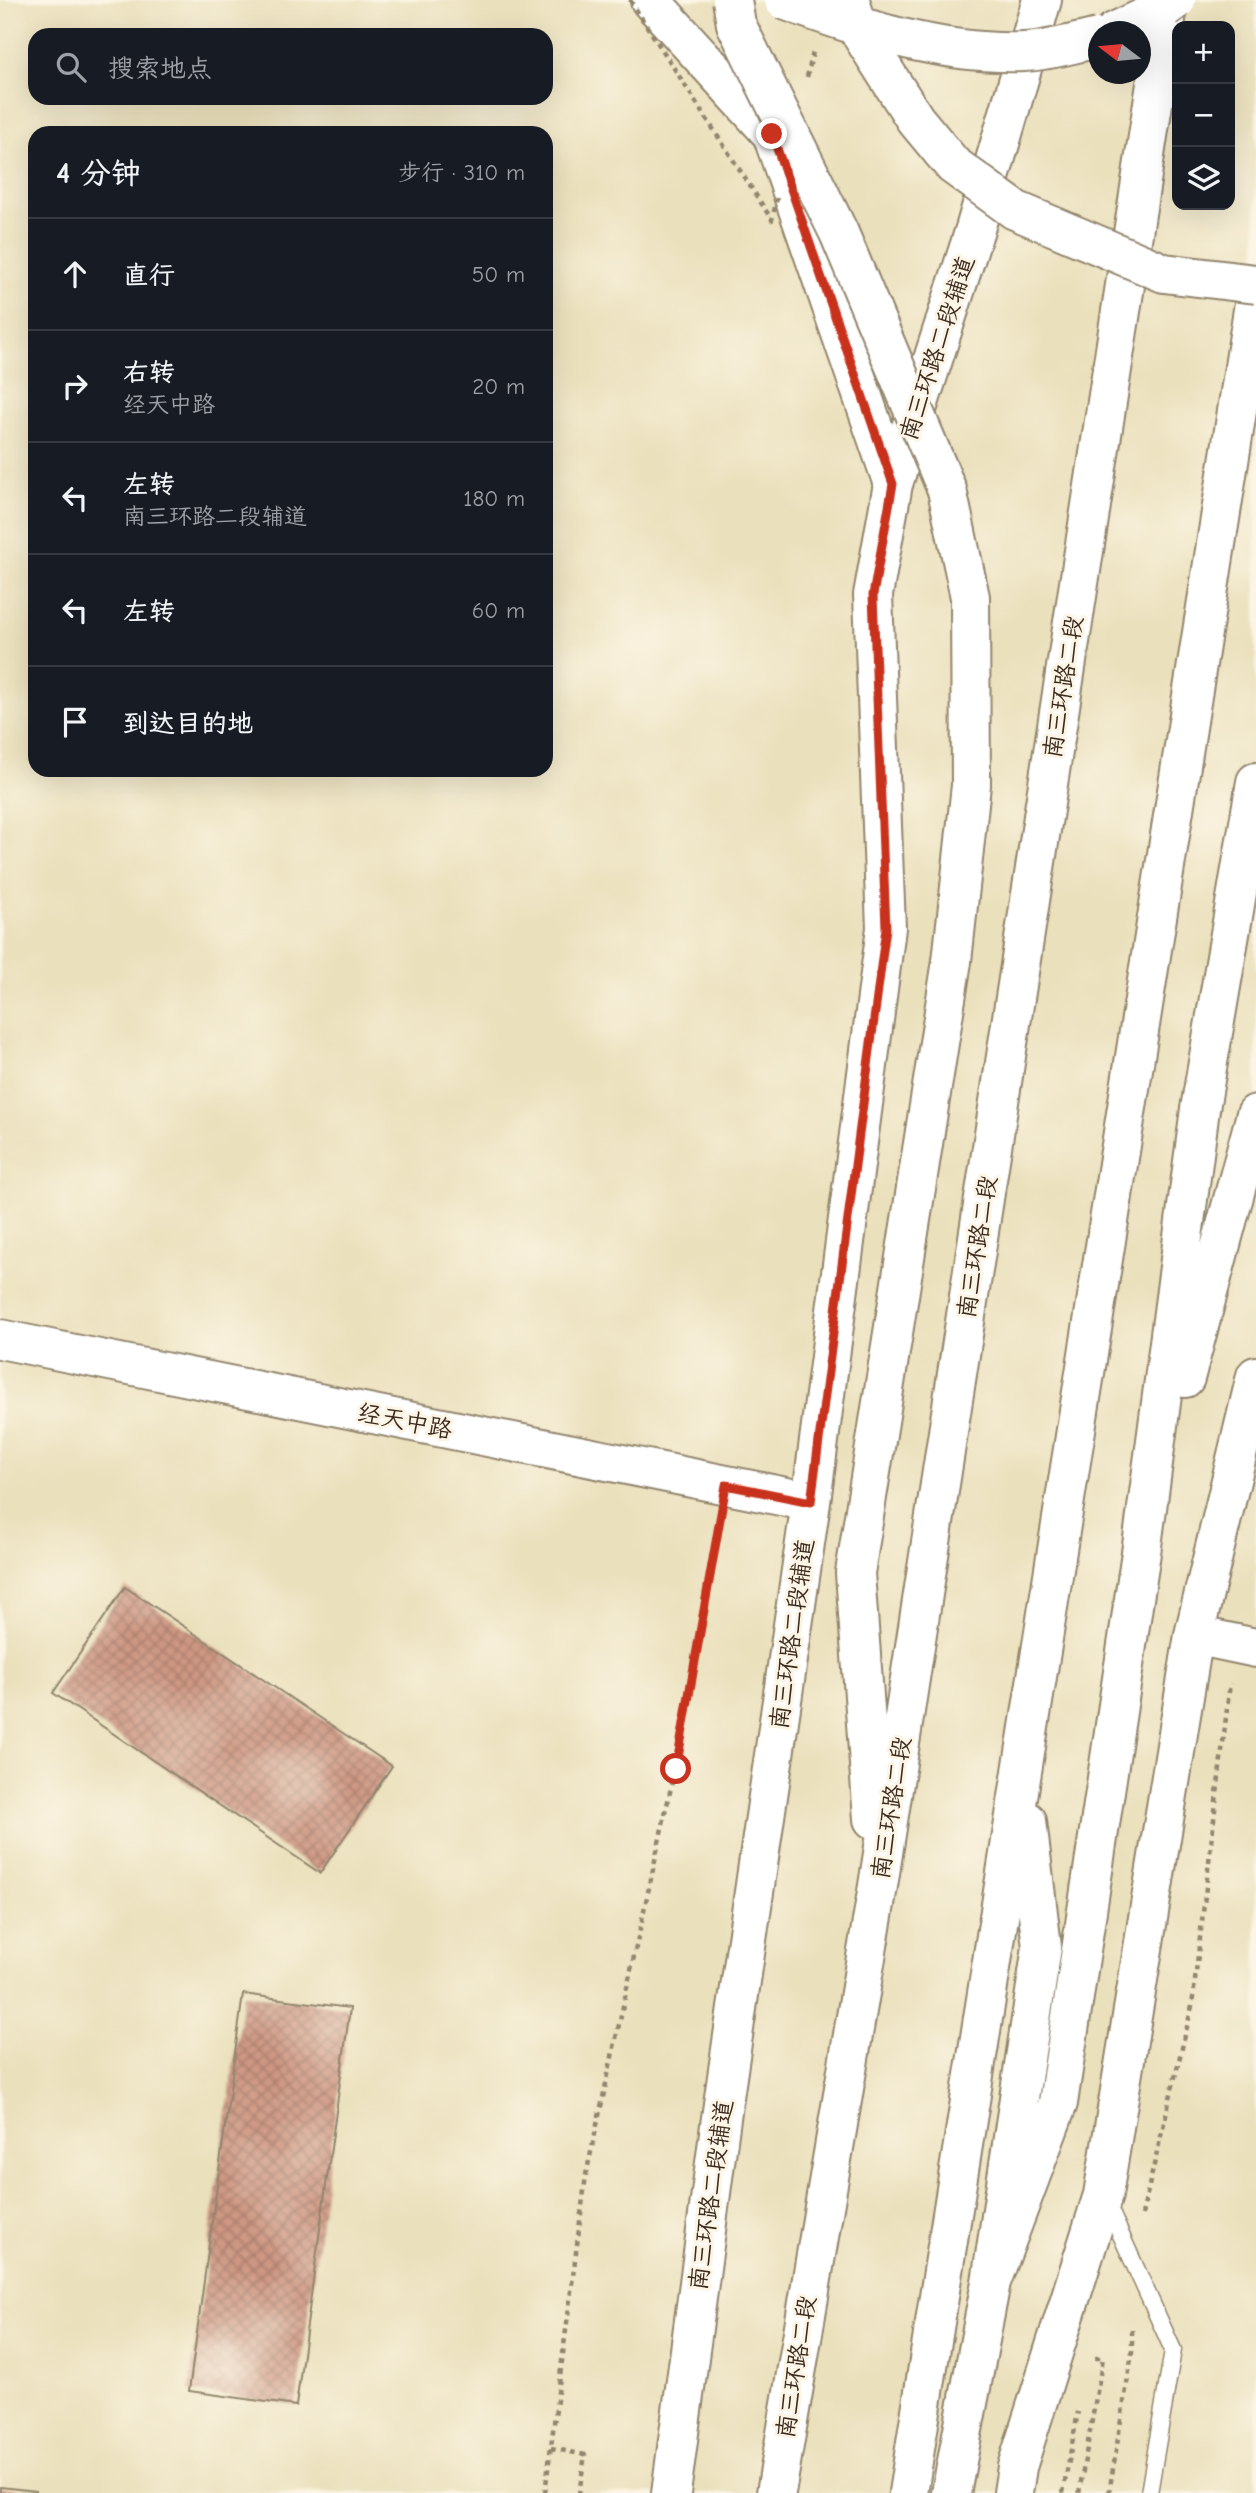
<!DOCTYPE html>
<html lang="zh">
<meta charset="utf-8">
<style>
body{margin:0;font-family:"Comic Neue","LXGW WenKai TC",sans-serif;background:#20242c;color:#f1f3f6}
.controls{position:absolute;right:21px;top:21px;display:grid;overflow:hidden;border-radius:14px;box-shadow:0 7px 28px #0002}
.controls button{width:63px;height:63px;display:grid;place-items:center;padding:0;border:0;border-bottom:2px solid #363941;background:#171b24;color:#f1f3f6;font:35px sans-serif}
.compass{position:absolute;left:1088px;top:21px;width:63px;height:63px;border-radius:50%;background:#171b24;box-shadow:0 7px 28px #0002;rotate:286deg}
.stop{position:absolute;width:21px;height:21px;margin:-16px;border:5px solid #c8321e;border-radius:50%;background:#fff}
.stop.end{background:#c8321e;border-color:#fff;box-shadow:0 2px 7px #0008}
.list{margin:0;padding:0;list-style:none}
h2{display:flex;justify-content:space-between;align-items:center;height:91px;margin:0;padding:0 28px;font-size:30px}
h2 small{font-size:23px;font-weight:400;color:#9ea1a6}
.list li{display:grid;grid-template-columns:46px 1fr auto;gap:21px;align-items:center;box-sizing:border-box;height:112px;padding:0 28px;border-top:2px solid #363941}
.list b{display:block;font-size:26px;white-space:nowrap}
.list p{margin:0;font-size:23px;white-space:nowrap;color:#9ea1a6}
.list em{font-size:23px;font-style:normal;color:#9ea1a6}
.icon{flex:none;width:38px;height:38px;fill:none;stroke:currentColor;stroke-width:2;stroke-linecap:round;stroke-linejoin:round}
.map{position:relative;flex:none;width:1256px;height:2493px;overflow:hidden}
.search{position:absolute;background:#171b24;box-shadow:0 7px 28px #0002;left:28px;top:28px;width:525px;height:77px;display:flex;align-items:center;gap:18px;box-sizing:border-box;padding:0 24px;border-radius:21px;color:#9ea1a6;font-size:26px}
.panel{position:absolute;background:#171b24;box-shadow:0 7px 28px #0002;left:28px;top:126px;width:525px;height:651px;border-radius:21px}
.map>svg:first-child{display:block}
.building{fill:url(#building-cross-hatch)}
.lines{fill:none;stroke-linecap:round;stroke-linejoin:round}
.lane-casing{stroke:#92856d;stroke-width:19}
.secondary-casing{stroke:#92856d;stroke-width:42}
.highway-casing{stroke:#92856d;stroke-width:42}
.path{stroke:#92856d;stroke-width:4.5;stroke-dasharray:5 5;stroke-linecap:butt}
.lane{stroke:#fff;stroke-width:16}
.secondary{stroke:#fff;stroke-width:38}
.highway{stroke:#fff;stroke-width:38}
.highway-bridge-casing{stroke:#92856d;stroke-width:42;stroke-linecap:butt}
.path-bridge{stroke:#92856d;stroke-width:4.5;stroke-dasharray:5 5;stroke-linecap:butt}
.highway-bridge{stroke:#fff;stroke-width:38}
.route{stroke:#c8321e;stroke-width:9}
.labels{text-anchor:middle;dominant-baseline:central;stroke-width:6;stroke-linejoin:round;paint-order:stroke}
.street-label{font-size:24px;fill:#3b2a1e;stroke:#fcf5e5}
</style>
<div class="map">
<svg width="1256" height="2493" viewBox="0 0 1256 2493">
<defs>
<pattern id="building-cross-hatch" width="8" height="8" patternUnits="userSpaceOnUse" patternTransform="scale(1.75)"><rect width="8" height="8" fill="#ce9883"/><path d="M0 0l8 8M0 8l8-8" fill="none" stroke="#a87c6b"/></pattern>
</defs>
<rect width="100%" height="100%" fill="#fcf5e5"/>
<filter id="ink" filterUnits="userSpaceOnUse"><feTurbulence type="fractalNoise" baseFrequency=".0143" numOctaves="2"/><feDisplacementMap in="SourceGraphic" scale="14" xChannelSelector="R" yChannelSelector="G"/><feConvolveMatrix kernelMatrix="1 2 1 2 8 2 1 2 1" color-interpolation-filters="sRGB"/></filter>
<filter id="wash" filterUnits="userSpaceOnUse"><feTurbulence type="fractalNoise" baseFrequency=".00686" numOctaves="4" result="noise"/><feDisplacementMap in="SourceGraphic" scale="28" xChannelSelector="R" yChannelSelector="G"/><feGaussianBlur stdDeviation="1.57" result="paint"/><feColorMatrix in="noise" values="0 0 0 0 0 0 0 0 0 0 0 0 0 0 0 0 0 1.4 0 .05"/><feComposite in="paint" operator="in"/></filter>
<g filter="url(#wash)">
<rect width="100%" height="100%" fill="#eae0bc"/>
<g id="blocks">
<path class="building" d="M125,1587L392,1766L320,1873L53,1693Z
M243,1994L350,2008L296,2406L189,2391Z
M0,2487L36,2491V2493H0Z"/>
</g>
</g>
<g filter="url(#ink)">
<use href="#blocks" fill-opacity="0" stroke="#92856d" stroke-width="2"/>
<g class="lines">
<g class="lane-casing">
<path id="lane" d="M1107,2204L1173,2350L1149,2493"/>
</g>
<g class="secondary-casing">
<path id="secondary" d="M650,0L772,134L893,484
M0,1339L811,1502
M1194,1635L1256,1648
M671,2493L721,2118L811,1502L886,928L873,595L893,484L975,229L1042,0
M1013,2493L1017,2467L1103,2195L1194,1635L1256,1376"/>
</g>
<g class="highway-casing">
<path id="highway" d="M1114,32L1165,8
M1185,1378L1256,1114
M873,1819L855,1573L952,961
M991,2282L1058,2103L1142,1546L1200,1109L1256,782
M776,2493L878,1886L1169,0
M908,2493L1256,291
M951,2493L991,2282L1042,1947L1027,1821"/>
</g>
<path class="path" d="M1142,2215L1192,2006L1230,1683
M551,2448L585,2455L579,2493
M545,2493L586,2175L675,1769L720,1521
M1063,2493L1078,2412
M1079,2493L1103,2358H1091
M1109,2493L1132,2353V2328"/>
<use href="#lane" class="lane"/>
<use href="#secondary" class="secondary"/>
<use href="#highway" class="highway"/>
<g class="highway-bridge-casing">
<path id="highway-bridge" d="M732,0L736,24L839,233L947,490L970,597L971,785L952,961
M784,0C860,29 942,55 1024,52C1049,51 1075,43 1098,38
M850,0L859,31L915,119L953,165L1015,210L1164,273L1256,284
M1165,8L1176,0"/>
</g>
<path class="path-bridge" d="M630,0L772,220L777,198
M807,77L813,52"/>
<use href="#highway-bridge" class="highway-bridge"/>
</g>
</g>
<g class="lines" filter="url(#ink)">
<path class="route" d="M676,1769L726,1485L811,1502L886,928L873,595L893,484L772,134"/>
</g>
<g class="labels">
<g class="street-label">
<text transform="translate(937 348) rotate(-72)">南三环路二段辅道</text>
<text transform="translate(1063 687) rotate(-81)">南三环路二段</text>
<text transform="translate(977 1247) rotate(-81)">南三环路二段</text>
<text transform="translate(405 1421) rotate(11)">经天中路</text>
<text transform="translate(792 1634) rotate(-82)">南三环路二段辅道</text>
<text transform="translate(891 1808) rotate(-81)">南三环路二段</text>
<text transform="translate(711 2195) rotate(-82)">南三环路二段辅道</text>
<text transform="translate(796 2367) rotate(-81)">南三环路二段</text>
</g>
</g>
</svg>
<div class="controls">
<button>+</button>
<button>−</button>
<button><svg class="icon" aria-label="layers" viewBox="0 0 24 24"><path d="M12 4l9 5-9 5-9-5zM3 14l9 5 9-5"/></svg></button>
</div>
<svg class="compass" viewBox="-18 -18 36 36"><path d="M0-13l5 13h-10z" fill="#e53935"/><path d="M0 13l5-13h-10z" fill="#9ea1a6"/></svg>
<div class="stop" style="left:676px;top:1769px"></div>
<div class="stop end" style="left:772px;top:134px"></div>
<div class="search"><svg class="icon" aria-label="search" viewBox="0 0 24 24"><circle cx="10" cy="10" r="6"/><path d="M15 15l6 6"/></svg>搜索地点</div>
<section class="panel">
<h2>4 分钟<small>步行 · 310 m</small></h2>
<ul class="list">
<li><svg class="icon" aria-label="ahead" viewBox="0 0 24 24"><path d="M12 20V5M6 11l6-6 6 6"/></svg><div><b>直行</b></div><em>50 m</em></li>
<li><svg class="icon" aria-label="right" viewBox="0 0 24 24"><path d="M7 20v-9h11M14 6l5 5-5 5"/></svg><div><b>右转</b><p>经天中路</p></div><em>20 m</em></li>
<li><svg class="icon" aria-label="left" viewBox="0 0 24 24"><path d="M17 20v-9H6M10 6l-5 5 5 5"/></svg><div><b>左转</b><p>南三环路二段辅道</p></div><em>180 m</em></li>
<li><svg class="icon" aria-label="left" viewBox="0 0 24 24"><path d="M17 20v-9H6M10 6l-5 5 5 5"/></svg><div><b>左转</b></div><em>60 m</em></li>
<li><svg class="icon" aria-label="arrive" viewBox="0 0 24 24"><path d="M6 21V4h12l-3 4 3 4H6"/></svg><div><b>到达目的地</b></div></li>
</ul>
</section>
</div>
